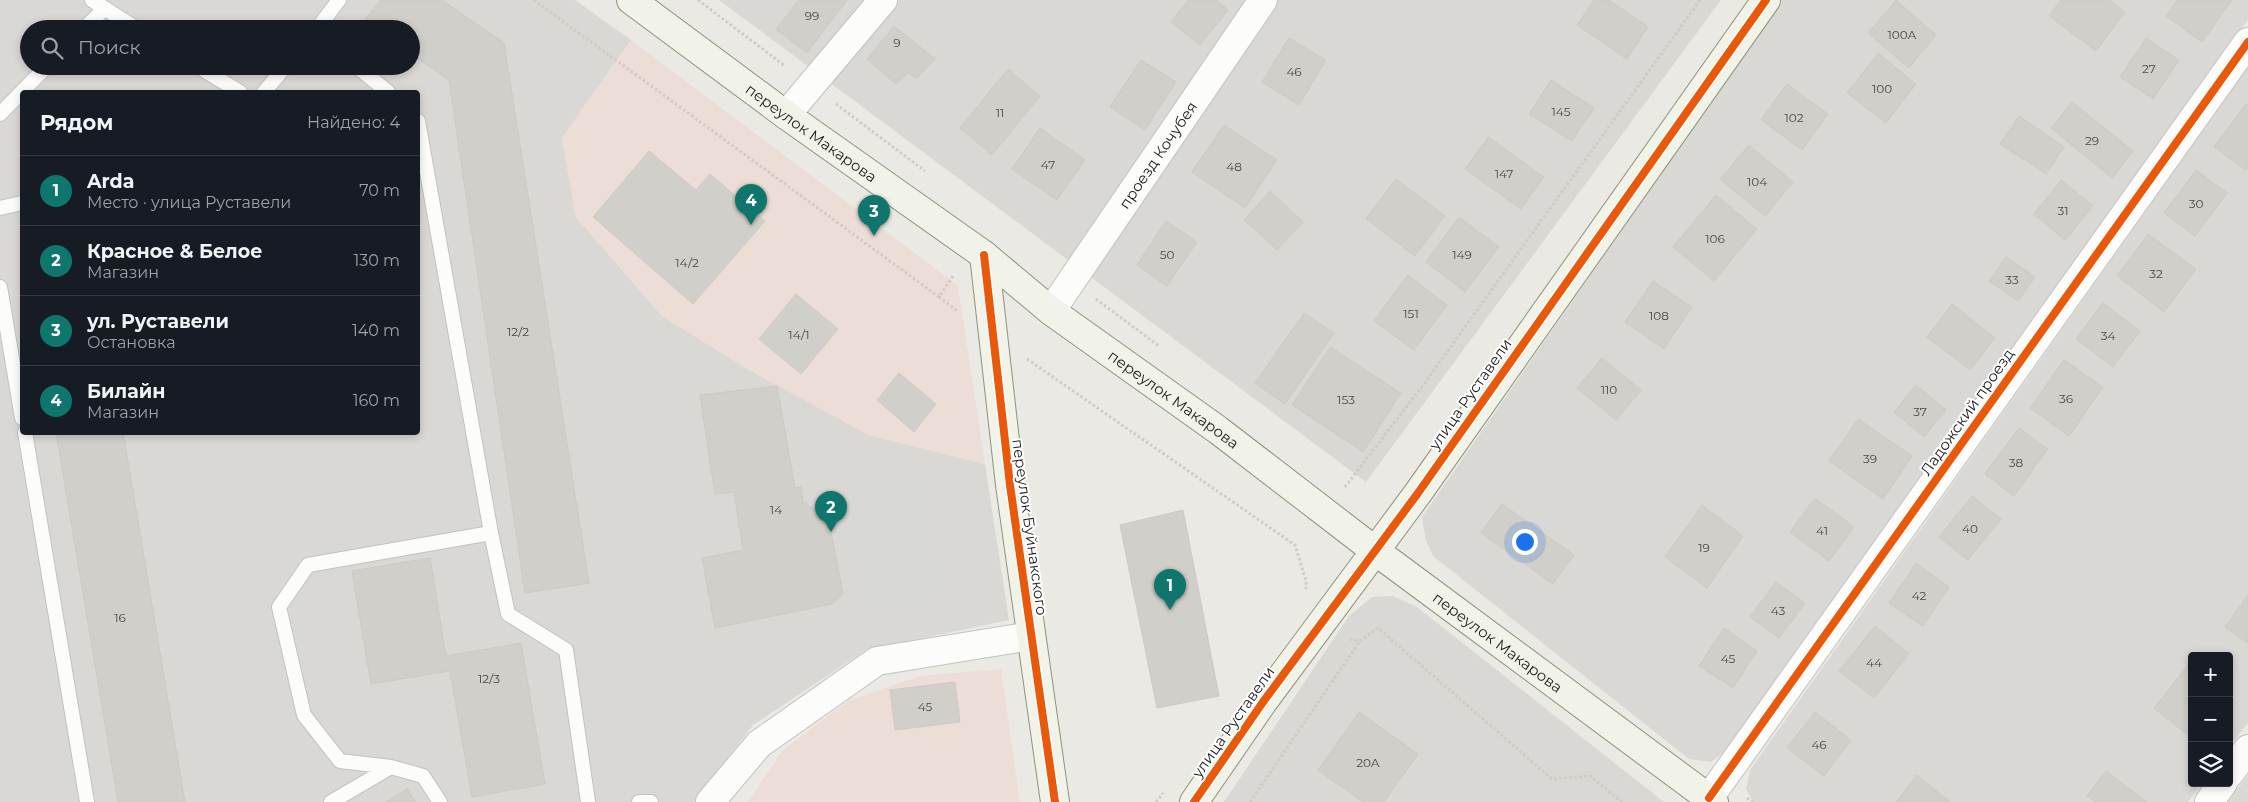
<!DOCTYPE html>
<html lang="ru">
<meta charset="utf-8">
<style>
body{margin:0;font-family:Montserrat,sans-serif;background:#20242c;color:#f1f3f6}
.controls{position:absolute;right:15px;bottom:15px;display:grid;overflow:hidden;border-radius:5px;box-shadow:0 2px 8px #0003}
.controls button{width:45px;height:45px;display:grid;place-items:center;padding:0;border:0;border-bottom:1px solid #363941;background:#171b24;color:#f1f3f6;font:25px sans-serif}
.you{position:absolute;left:1524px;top:541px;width:18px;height:18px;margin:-12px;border:4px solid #fff;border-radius:50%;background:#1a73e8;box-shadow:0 0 0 8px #1a73e833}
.badge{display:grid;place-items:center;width:32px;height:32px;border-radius:50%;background:#0f766e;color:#fff;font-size:16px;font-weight:700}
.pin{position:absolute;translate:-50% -41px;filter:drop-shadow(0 1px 2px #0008)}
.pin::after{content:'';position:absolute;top:26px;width:18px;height:15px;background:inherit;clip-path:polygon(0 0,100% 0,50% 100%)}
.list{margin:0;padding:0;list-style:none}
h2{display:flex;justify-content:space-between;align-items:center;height:65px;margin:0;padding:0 20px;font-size:21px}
h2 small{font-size:16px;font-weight:400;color:#9ea1a6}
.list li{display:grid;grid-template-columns:32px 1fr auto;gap:15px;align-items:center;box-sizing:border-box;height:70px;padding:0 20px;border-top:1px solid #363941}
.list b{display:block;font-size:19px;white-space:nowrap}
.list p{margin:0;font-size:16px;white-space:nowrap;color:#9ea1a6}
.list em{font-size:16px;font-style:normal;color:#9ea1a6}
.icon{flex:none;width:28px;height:28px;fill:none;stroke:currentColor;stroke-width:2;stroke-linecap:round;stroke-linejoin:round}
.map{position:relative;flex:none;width:2248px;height:802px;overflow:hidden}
.search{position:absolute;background:#171b24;box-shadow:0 2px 8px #0003;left:20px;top:20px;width:400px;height:55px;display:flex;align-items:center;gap:12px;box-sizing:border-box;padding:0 18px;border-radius:28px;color:#9ea1a6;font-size:19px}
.panel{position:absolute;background:#171b24;box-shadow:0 2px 8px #0003;left:20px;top:90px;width:400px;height:345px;border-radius:5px}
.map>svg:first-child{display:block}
.residential{fill:#d9d8d5;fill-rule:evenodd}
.commercial{fill:#edddd7}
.parking{fill:#d8d8d5}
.building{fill:#d1cfca;stroke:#cdcac5}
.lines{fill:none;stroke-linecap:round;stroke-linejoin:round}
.lane-casing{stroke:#c2c2bf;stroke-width:16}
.street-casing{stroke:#c2c2bf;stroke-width:30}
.secondary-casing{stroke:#8f937c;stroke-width:30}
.path{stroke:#d6c8c4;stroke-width:3;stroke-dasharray:2.5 2.5;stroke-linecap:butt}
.lane{stroke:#fcfcfb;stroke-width:14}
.street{stroke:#fcfcfb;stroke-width:28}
.secondary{stroke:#f1f2e8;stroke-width:28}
.cycleway-casing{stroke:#fff;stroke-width:11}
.cycleway{stroke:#e8590c;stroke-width:8}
.labels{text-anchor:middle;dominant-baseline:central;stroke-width:4;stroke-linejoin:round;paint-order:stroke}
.number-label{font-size:12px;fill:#484847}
.street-label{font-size:15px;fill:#1b1b1b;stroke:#fff}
</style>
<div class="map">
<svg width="2248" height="802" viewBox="0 0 2248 802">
<rect width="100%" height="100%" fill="#eae9e3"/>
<path class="residential" d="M0,0H575L631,40L562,138L576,217L662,316L751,371L869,435L985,464L1009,620L866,650L753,725L694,802H0ZM29,29H411V66H29ZM22,92H418V432H22Z
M719,0H1721L1366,482Z
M1782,0H2248V20L1963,415L1728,749L1711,762L1689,759L1433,556L1426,541L1422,517Z
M2248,67V723L2229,747V656H2192V783H2202L2188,802H1753L1746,789L1750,770Z
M1393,596L1417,607L1664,802H1224L1349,616L1372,597Z
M2248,775V802H2228Z"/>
<path class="commercial" d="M631,40L958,286L985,464L869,435L751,371L662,316L576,217L562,138Z
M1001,669L1020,802H748L783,750L848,701L920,676Z"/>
<path class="parking" d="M918,474L941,597L869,610L847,487Z"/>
<path class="building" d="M381,0H442L504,43L589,583L525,593L449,80L411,54V29H373L363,22Z
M799,0H847L807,53L776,29Z
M1188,0H1216L1228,10L1200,45L1171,22Z
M1594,0H1609L1648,27L1627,59L1577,25Z
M1896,0L1936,35L1909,68L1868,33Z
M2061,0H2109L2125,12L2096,51L2049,16Z
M2177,0H2232L2202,42L2166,16Z
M894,26L935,59L917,78L908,73L896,84L867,59Z
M1289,38L1326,60L1299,105L1262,82Z
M2146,38L2179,60L2153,99L2120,77Z
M1878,53L1916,84L1886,123L1847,93Z
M1141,60L1176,82L1145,130L1110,107Z
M1008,69L1040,96L992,155L960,128Z
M1551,80L1594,108L1572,141L1529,114Z
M1787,84L1828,114L1802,150L1761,120Z
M2072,102L2133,151L2112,178L2051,128Z
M2246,104L2248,105V167L2246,170L2214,147Z
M2019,116L2064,147L2046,174L2000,144Z
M1224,125L1277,160L1245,208L1192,172Z
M1040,128L1085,160L1057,200L1012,169Z
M1488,137L1544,177L1521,209L1465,169Z
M1749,145L1793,182L1765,216L1720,179Z
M649,151L696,190L710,174L765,221L693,304L593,217Z
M2196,170L2227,193L2195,236L2164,213Z
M1396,179L1445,216L1415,256L1366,219Z
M2061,180L2093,206L2065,240L2034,214Z
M1270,191L1303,222L1277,250L1244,220Z
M1716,195L1757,229L1714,281L1673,247Z
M1459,217L1499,247L1465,292L1426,262Z
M1166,221L1197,242L1167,286L1137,265Z
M2148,234L2196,269L2164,312L2117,276Z
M2006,257L2035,277L2018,301L1989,281Z
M1408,275L1447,305L1414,350L1374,321Z
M1653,281L1692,307L1664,349L1625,322Z
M796,294L838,329L801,374L759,339Z
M2103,303L2140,331L2113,367L2076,339Z
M1952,304L1995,338L1970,370L1927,337Z
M1304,313L1334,333L1285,404L1255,383Z
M1330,347L1401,393L1363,452L1292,405Z
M1602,358L1641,390L1616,420L1577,388Z
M2064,360L2103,387L2069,436L2030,408Z
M899,373L936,404L914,432L877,400Z
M1916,385L1946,410L1924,437L1894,412Z
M777,386L795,488L801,487L803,502L828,517L843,594L832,604L715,628L702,558L743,550L734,492L715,494L700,395Z
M1858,419L1912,456L1883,499L1829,461Z
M2019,428L2048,449L2014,496L1985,474Z
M56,432H123L185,802H118Z
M1972,496L2001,519L1968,560L1939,537Z
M1815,498L1854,527L1829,561L1790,532Z
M1502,504L1574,555L1553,584L1481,533Z
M1702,505L1743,536L1707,588L1665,557Z
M1183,510L1219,696L1157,708L1120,525Z
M430,558L446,656L521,643L545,784L472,797L450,671L371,684L352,571Z
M1916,563L1949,587L1923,626L1889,603Z
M1776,582L1805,603L1779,638L1750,617Z
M2248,595V643L2225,627Z
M1875,626L1909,654L1874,698L1839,671Z
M1724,628L1757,651L1733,688L1699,666Z
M2192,660V730L2188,735L2154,708Z
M955,682L960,722L895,730L890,690Z
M1359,712L1418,754L1384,802H1363L1318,770Z
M1815,712L1851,740L1824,776L1787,748Z
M2106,771L2147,802H2095L2087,796Z
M1917,775L1950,802H1896Z
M407,789L416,802H386Z"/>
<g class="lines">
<g class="lane-casing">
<path id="lane" d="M92,0L137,29
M84,29L104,9
M317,29L339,0
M197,66L240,92
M356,66L388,92
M264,92L286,66
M0,114L47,66
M418,121L491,533L508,614L566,650L588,802
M0,208L22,203
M0,287L22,418
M25,432L87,802
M331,802L391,767
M440,802L423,776L391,767L340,761L304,715L279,607L308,565L491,533
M639,802H651"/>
</g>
<g class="street-casing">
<g id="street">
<path d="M786,115L883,0"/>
<path id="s1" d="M1051,311L1263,0"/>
<path d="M2229,774L2248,749"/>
<path d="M1709,798L2248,42"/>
<path d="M710,802L759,744L877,661L1031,636"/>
<path d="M2209,802L2223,783"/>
</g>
</g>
<g class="secondary-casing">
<g id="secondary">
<path id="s2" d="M631,0L786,115L984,255L1051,311L1218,430L1374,550L1714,802"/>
<path d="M984,255L1010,485L1055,802"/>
<path d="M1194,802L1263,702L1418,493L1766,0"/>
</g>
</g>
<path class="path" d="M534,0L939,297
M698,0L785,66
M836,104L925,171
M953,276L939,297L957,311
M1096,299L1159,346
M1027,359L1295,545L1306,581V589
M1345,487L1424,384L1700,0
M1350,639L1360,641L1378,628L1552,779L1590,776L1622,802
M1747,798L1753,802
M1156,802L1163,793
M1250,802L1360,641"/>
<use href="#lane" class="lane"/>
<use href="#street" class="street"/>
<use href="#secondary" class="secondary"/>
<g class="cycleway-casing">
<path id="cycleway" d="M984,255L1010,485L1055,802
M1709,798L2248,42
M1194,802L1263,702L1418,493L1766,0"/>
</g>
<use href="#cycleway" class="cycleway"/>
</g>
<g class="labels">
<g class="number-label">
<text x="812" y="15">99</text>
<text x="1902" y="34">100А</text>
<text x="897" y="42">9</text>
<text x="2149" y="68">27</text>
<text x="1294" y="71">46</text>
<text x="1882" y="88">100</text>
<text x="1561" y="111">145</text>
<text x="1000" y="112">11</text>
<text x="1794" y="117">102</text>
<text x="2092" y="140">29</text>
<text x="1048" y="164">47</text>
<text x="1234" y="166">48</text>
<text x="1504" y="173">147</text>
<text x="1757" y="181">104</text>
<text x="2196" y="203">30</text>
<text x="2063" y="210">31</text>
<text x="1715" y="238">106</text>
<text x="1167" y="254">50</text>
<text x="1462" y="254">149</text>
<text x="687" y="262">14/2</text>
<text x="2156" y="273">32</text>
<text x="2012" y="279">33</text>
<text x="1411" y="313">151</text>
<text x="1659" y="315">108</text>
<text x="518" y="331">12/2</text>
<text x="799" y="334">14/1</text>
<text x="2108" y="335">34</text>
<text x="1609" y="389">110</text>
<text x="2066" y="398">36</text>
<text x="1346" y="399">153</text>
<text x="1920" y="411">37</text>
<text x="1870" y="458">39</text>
<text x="2016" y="462">38</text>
<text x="776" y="509">14</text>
<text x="1970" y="528">40</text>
<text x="1822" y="530">41</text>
<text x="1704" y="547">19</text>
<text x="1919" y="595">42</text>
<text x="1778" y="610">43</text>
<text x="120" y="617">16</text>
<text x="1728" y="658">45</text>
<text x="1874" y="662">44</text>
<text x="489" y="678">12/3</text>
<text x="925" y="706">45</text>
<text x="1819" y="744">46</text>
<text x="1368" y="762">20А</text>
</g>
<g class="street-label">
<text stroke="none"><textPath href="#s2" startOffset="224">переулок Макарова</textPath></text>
<text stroke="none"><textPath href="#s1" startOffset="189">проезд Кочубея</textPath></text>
<text transform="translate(1470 394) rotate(-55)">улица Руставели</text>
<text stroke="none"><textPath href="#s2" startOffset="674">переулок Макарова</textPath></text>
<text transform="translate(1967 412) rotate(-55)">Ладожский проезд</text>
<text transform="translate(1030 527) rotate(82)">переулок Буйнакского</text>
<text stroke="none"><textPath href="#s2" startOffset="1079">переулок Макарова</textPath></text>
<text transform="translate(1233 722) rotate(-55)">улица Руставели</text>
</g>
</g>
</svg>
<div class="controls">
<button>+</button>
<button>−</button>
<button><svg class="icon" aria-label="layers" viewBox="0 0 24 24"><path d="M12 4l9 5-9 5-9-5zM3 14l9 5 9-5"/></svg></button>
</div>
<div class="you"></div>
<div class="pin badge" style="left:1170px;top:610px">1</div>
<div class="pin badge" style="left:831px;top:532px">2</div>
<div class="pin badge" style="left:874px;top:236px">3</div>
<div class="pin badge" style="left:751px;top:225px">4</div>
<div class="search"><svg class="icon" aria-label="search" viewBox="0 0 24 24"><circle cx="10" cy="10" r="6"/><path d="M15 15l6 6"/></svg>Поиск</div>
<section class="panel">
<h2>Рядом<small>Найдено: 4</small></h2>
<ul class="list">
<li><span class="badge">1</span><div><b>Arda</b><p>Место · улица Руставели</p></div><em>70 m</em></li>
<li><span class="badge">2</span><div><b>Красное &amp; Белое</b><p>Магазин</p></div><em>130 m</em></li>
<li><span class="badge">3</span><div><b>ул. Руставели</b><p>Остановка</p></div><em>140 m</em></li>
<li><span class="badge">4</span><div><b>Билайн</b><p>Магазин</p></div><em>160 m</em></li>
</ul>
</section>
</div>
